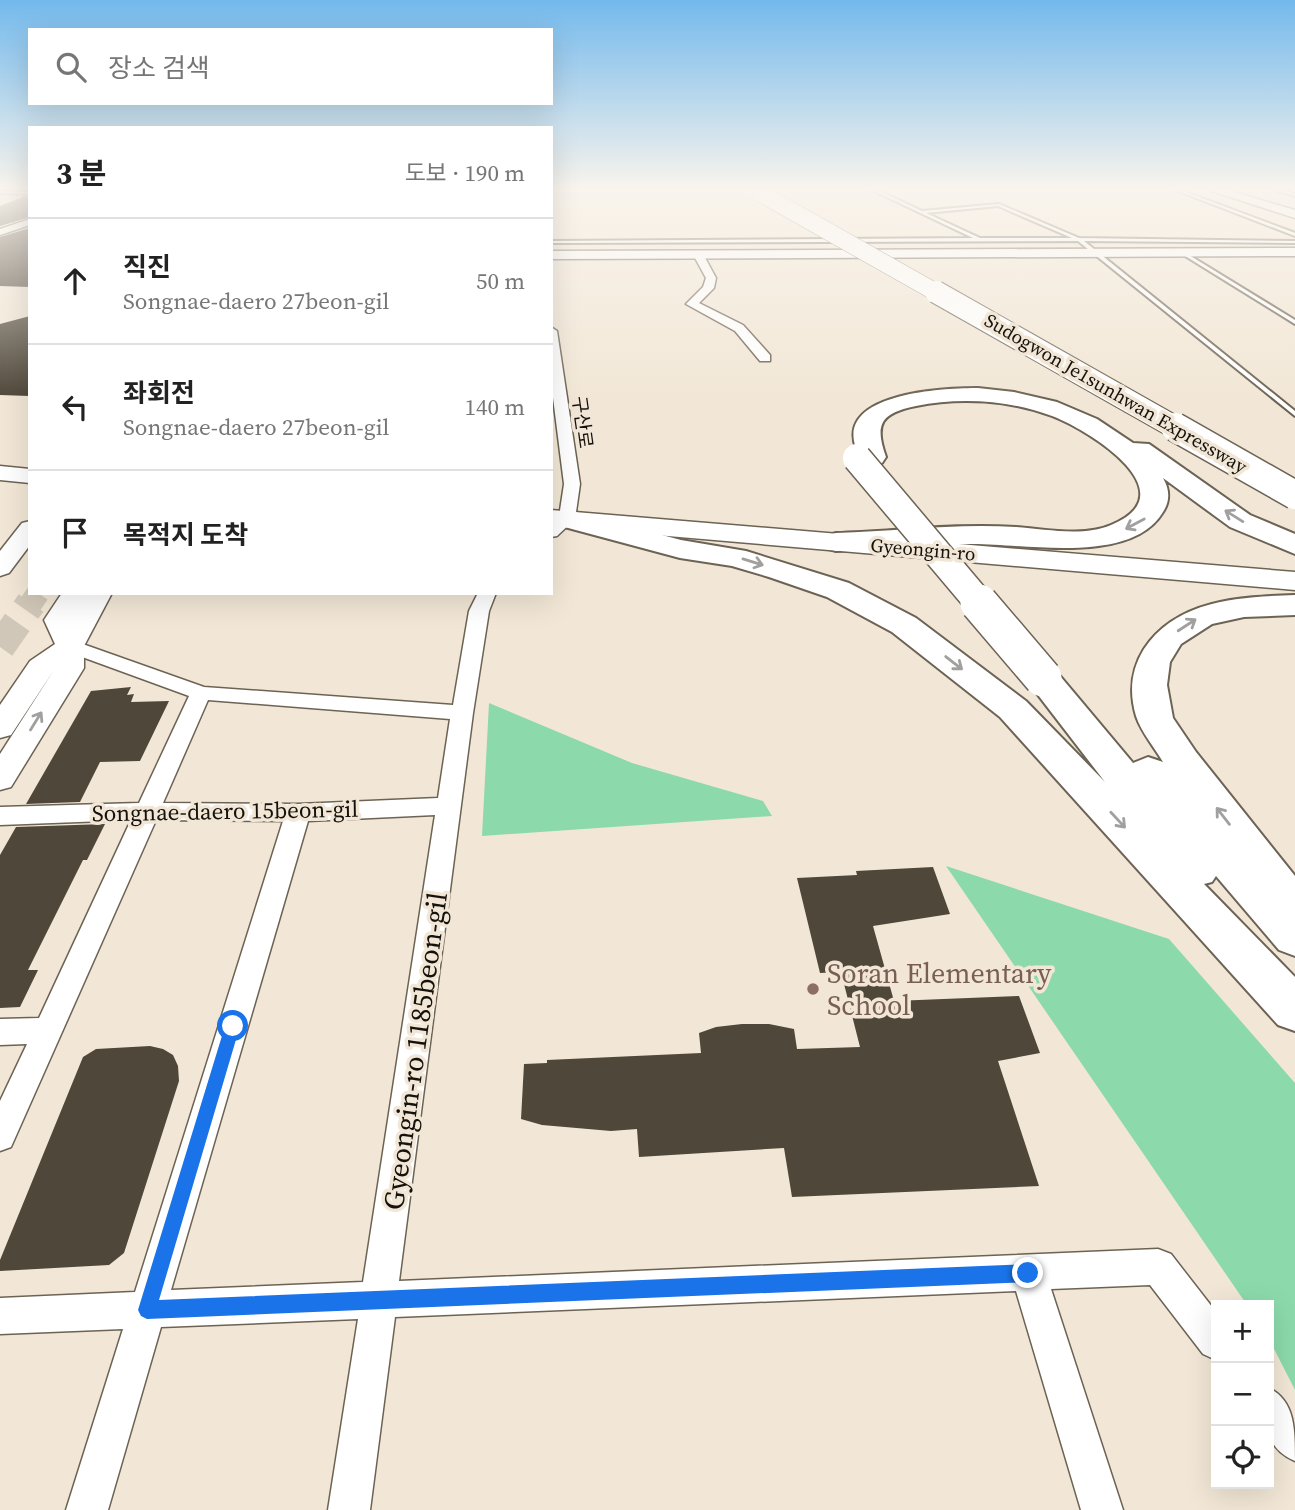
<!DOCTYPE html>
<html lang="ko">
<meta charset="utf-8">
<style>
body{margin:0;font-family:"Source Serif 4","Noto Sans KR",serif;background:#f6f6f6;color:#222}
.controls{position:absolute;right:21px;bottom:21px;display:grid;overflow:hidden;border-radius:0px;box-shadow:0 7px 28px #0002}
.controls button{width:63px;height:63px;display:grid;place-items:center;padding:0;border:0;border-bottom:2px solid #e0e0e0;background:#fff;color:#222;font:35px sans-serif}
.stop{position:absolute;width:21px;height:21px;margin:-16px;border:5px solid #1a73e8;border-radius:50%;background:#fff}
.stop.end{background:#1a73e8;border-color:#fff;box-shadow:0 2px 7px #0008}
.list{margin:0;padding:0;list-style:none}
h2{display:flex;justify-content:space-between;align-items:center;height:91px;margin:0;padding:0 28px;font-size:30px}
h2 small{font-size:23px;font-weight:400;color:#767676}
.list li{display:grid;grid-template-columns:46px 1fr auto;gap:21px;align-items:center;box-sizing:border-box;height:126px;padding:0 28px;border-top:2px solid #e0e0e0}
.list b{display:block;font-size:26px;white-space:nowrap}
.list p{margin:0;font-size:23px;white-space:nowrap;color:#767676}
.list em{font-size:23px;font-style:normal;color:#767676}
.icon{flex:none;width:38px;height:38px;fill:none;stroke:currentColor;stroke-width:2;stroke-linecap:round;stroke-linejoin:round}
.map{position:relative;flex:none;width:1295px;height:1510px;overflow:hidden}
.search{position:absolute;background:#fff;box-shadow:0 7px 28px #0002;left:28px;top:28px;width:525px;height:77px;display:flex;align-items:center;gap:18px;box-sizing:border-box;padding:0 24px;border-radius:0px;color:#767676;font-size:26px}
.panel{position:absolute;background:#fff;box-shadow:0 7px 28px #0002;left:28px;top:126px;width:525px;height:469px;border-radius:0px}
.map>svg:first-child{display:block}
.green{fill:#8cdaab}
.building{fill:#4f4739}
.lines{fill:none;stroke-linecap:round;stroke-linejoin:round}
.secondary-tunnel-far1{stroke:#d1c7b8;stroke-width:23;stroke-dasharray:23 11;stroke-linecap:butt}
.secondary-tunnel{stroke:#d1c7b8;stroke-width:30;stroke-dasharray:30 15;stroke-linecap:butt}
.lane-casing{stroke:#6c6354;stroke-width:4}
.street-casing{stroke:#6c6354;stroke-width:3}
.secondary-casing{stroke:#6c6354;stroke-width:3}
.primary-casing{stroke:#6c6354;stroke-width:3}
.highway-casing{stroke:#6c6354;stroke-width:4}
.lane{fill:#fff;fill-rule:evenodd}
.street{fill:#fff;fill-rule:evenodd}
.secondary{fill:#fff;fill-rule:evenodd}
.primary{fill:#fff;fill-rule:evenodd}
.highway{fill:#fff;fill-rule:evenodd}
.highway-bridge-far3-casing{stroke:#6c6354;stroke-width:18;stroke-linecap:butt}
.highway-bridge-far2-casing{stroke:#6c6354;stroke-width:24;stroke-linecap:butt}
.highway-bridge-far1-casing{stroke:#6c6354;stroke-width:31;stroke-linecap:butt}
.highway-bridge-casing{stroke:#6c6354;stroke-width:40;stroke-linecap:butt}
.highway-bridge-far3{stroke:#fff;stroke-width:17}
.highway-bridge-far2{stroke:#fff;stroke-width:22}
.highway-bridge-far1{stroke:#fff;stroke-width:28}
.highway-bridge{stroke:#fff;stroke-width:37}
.oneway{stroke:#a1a09e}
.route{fill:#1a73e8}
.education-dot{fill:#8d6e63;stroke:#f2e7d6;stroke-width:2.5}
.labels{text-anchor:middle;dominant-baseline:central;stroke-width:7;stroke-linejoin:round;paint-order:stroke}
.far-street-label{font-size:19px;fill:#15110c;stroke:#f2e7d6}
.street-label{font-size:23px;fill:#15110c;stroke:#f2e7d6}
.near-education-label{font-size:28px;fill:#785e54;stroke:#f2e7d6;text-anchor:start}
.near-street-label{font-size:28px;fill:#15110c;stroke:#f2e7d6}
</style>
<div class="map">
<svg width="1295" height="1510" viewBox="0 0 1295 1510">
<rect width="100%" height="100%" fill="#f2e7d6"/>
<path class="green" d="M489,703L632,763L763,801L772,816L482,836Z
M946,866L1169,939L1295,1083V1390L1269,1339V1305H1247Z"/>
<path class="building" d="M25,196L30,197V217L0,226V206Z
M30,228V287L0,286V237Z
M30,316V396L0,395V324Z
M131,687L127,695L134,694L131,702L169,701L140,761L100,762L80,802L26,804L91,691Z
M105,824L87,860H83L28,970H38L20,1007L0,1008V855L16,827Z
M933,867L950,914L873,926L894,1001L1019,996L1040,1053L998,1061L1039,1186L792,1197L784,1148L639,1157L637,1129L611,1131L542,1125L521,1119L524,1064L547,1063V1060L701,1053L699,1033L716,1027L742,1024H769L794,1029L797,1049L860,1047L841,972L820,973L797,878L857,875L856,871Z
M150,1046L163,1049L173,1055L178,1066L179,1081L124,1253L109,1265L0,1271V1260L83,1057L96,1049Z"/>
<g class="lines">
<path class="secondary-tunnel-far1" d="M30,605L38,593"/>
<path class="secondary-tunnel" d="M0,647L31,603"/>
<g class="lane-casing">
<path id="lane" d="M870,189H875L922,211L999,204L1079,238L1295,241V243L1084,241L1295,411V416L1078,241L551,243V241L973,238ZM998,206L1072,238H980L926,213Z
M1173,189H1178L1295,233V236Z
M1272,189H1278L1295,194V196Z
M0,191L30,192V194L0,193Z
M1184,252L1295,320V324L1182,254Z"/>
</g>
<g class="street-casing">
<path id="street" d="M30,219V225L0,235V229Z
M699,253L703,254L716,278L714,288L699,303L743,325L770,355V361H760L735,331L686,304L703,287L706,278L694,256Z
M551,327L557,331L580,484L575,519L557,536L551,537V523L559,517L564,484L551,382Z
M478,593H496L489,611L473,713L399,1281L1158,1249L1171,1254L1216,1312V1360L1203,1354L1150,1285L1051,1289L1123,1510H1081L1016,1291L395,1317L370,1510H328L358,1319L161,1327L108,1510H66L123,1329L0,1334V1298L135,1292L283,821L156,820L11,1147L0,1151V1101L27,1044L0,1045V1019L39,1018L131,820L0,825V807L139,803L189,696L63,650L60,646L63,642H77L204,687L453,705L469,611ZM208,700L450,719L438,798L298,804L163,803ZM435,815L363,1282L171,1290L308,821Z
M1269,1388C1295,1401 1295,1429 1295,1461C1260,1446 1269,1420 1269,1388Z"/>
</g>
<g class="secondary-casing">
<path id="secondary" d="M1205,189H1223L1295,210V218Z
M1295,248V256L551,259V251Z
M30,521V545L9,573L0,576V551L22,523Z
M62,593H112L84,646V668L11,787L0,790V754L54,670L11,735L0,738V705L30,661L55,644L44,620Z"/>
</g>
<g class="primary-casing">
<path id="primary" d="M0,466L30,469V483L0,480Z
M551,510L1295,572V590L551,526Z"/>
</g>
<g class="highway-casing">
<path id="highway" d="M978,388L1014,392L1057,402L1097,419L1133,443L1149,444L1250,515L1295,534V554L1230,527L1163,478C1170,490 1170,501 1163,512C1131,566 1023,543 970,544C925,545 881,549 836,551L826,548L821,542L826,536L836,533C896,531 957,523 1016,527C1046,529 1083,537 1111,525C1189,493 1091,431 1052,416C1010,400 960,397 916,406C881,413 874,424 886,457L882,463L873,465L864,463C817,394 940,388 978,388Z
M567,510L681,540L746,551L849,583L916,618L1026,701L1105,782L1025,678L1031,670L1043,667L1055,670L1133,763L1148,757L1163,762C1155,748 1141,732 1136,716C1129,692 1131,670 1144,649C1177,599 1241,597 1295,595V615L1244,617L1212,624L1181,644L1170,662L1167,685L1173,718L1196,752L1295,876V956L1279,950L1216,876L1212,882L1204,884L1295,977V1031L1278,1025L1000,717L892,632L827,597L769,577L732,566L680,558L557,525L553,519L557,513Z"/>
</g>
<use href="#lane" class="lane"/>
<use href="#street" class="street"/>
<use href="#secondary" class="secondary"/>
<use href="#primary" class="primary"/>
<use href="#highway" class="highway"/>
<g class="highway-bridge-far3-casing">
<path id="highway-bridge-far3" d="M753,189L939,294"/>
</g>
<g class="highway-bridge-far2-casing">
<path id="highway-bridge-far2" d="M936,292L1178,429"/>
</g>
<g class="highway-bridge-far1-casing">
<path id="highway-bridge-far1" d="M1175,427L1295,495
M857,458L981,605"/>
</g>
<g class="highway-bridge-casing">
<path id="highway-bridge" d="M979,603L1043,678"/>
</g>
<use href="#highway-bridge-far3" class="highway-bridge-far3"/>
<use href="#highway-bridge-far2" class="highway-bridge-far2"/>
<use href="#highway-bridge-far1" class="highway-bridge-far1"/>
<use href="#highway-bridge" class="highway-bridge"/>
</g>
<defs><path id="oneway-shaft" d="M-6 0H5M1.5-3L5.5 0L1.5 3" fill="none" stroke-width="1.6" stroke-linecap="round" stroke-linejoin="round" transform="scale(1.75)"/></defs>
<g class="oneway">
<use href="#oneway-shaft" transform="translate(1234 516) rotate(-148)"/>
<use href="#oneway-shaft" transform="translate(1135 524) rotate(152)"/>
<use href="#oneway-shaft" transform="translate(753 562) rotate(17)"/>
<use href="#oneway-shaft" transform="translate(1187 625) rotate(-33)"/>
<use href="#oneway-shaft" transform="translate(954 663) rotate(38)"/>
<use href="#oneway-shaft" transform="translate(36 721) rotate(-58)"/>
<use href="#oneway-shaft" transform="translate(1223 816) rotate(-128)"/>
<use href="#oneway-shaft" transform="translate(1118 820) rotate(47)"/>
</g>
<linearGradient id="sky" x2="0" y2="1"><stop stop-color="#73b9ec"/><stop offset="0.47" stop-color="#f9f4ed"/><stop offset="1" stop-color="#f9f4ed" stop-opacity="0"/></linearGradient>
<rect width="1295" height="400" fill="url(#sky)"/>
<path class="route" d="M233,1020L240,1026L159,1300L1028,1264L1034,1266L1037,1273L1034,1279L1028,1282L147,1319L141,1316L138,1310L225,1026Z"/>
<circle class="education-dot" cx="813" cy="989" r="7"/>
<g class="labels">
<g class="far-street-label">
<text transform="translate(1116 393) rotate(30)">Sudogwon Je1sunhwan Expressway</text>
<text transform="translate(583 422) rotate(82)">구산로</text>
<text transform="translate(923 549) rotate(5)">Gyeongin-ro</text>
</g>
<g class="street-label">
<text transform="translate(225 811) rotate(-1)">Songnae-daero 15beon-gil</text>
</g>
<g class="near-education-label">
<text x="827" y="973">Soran Elementary<tspan x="827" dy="32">School</tspan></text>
</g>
<g class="near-street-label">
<text transform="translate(415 1051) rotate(-82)">Gyeongin-ro 1185beon-gil</text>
</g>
</g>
</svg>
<div class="controls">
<button>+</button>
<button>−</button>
<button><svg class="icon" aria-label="locate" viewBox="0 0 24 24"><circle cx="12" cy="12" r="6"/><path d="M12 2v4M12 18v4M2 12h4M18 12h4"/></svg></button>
</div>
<div class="stop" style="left:233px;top:1026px"></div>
<div class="stop end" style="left:1028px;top:1273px"></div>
<div class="search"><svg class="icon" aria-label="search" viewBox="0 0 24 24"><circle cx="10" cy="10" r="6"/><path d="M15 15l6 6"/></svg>장소 검색</div>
<section class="panel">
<h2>3 분<small>도보 · 190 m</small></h2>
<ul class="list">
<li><svg class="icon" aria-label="ahead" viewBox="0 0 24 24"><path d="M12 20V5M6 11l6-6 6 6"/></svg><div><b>직진</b><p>Songnae-daero 27beon-gil</p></div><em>50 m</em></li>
<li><svg class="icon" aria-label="left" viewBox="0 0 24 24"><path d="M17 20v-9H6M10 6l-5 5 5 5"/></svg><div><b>좌회전</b><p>Songnae-daero 27beon-gil</p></div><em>140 m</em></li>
<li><svg class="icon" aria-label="arrive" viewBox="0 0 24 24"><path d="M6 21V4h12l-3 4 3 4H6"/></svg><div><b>목적지 도착</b></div></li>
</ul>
</section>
</div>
